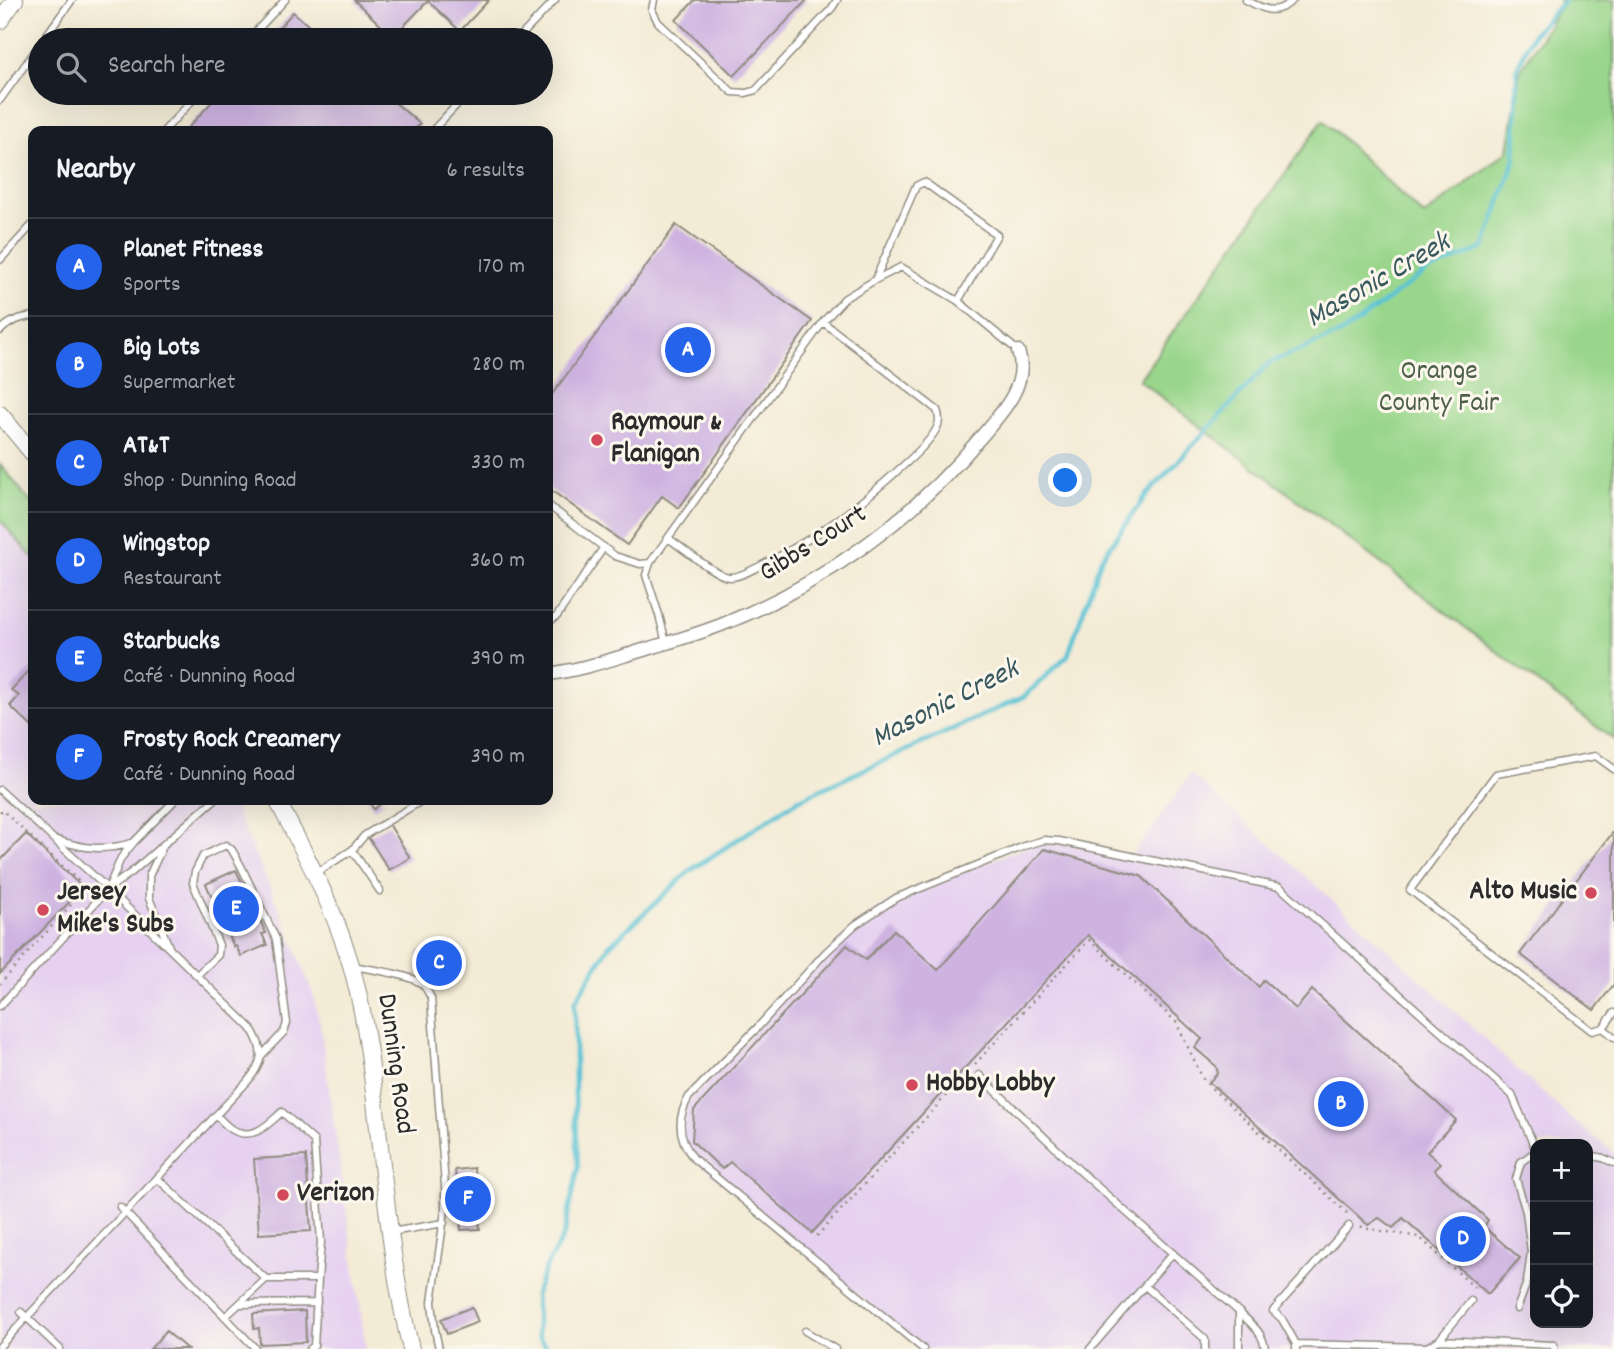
<!DOCTYPE html>
<meta charset="utf-8">
<style>
body{margin:0;font-family:Dekko,sans-serif;background:#242831;color:#f1f3f6}
.controls{position:absolute;right:21px;bottom:21px;display:grid;overflow:hidden;border-radius:14px;box-shadow:0 7px 28px #0002}
.controls button{width:63px;height:63px;display:grid;place-items:center;padding:0;border:0;border-bottom:2px solid #363941;background:#171b24;color:#f1f3f6;font:35px sans-serif}
.you{position:absolute;left:1066px;top:481px;width:24px;height:24px;margin:-18px;border:5px solid #fff;border-radius:50%;background:#1a73e8;box-shadow:0 0 0 10px #1a73e833}
.badge{display:grid;place-items:center;width:46px;height:46px;border-radius:50%;background:#2563eb;color:#fff;font-size:23px;font-weight:700}
.pin{position:absolute;translate:-50% -50%;border:4px solid #fff;box-shadow:0 2px 7px #0006}
.list{margin:0;padding:0;list-style:none}
h2{display:flex;justify-content:space-between;align-items:center;height:91px;margin:0;padding:0 28px;font-size:30px}
h2 small{font-size:23px;font-weight:400;color:#9ea1a6}
.list li{display:grid;grid-template-columns:46px 1fr auto;gap:21px;align-items:center;box-sizing:border-box;height:98px;padding:0 28px;border-top:2px solid #363941}
.list b{display:block;font-size:26px;white-space:nowrap}
.list p{margin:0;font-size:23px;white-space:nowrap;color:#9ea1a6}
.list em{font-size:23px;font-style:normal;color:#9ea1a6}
.icon{flex:none;width:38px;height:38px;fill:none;stroke:currentColor;stroke-width:2;stroke-linecap:round;stroke-linejoin:round}
.map{position:relative;flex:none;width:1614px;height:1349px;overflow:hidden}
.search{position:absolute;background:#171b24;box-shadow:0 7px 28px #0002;left:28px;top:28px;width:525px;height:77px;display:flex;align-items:center;gap:18px;box-sizing:border-box;padding:0 24px;border-radius:38px;color:#9ea1a6;font-size:26px}
.panel{position:absolute;background:#171b24;box-shadow:0 7px 28px #0002;left:28px;top:126px;width:525px;height:679px;border-radius:14px}
.map>svg:first-child{display:block}
.built{fill:#e6d2f0;fill-rule:evenodd}
.green{fill:#99d68b;stroke:#62805b;stroke-width:2}
.lines{fill:none;stroke-linecap:round;stroke-linejoin:round}
.stream{stroke:#5ac3d5;stroke-width:4.5}
.building{fill:#ceb3e1}
.service-casing{stroke:#8f8b80;stroke-width:9}
.minor-casing{stroke:#8f8b80;stroke-width:15}
.tertiary-casing{stroke:#8f8b80;stroke-width:18}
.path{stroke:#8f8b80;stroke-width:2.5;stroke-dasharray:2 5;stroke-linecap:butt}
.service{stroke:#fff;stroke-width:6}
.minor{stroke:#fff;stroke-width:12}
.tertiary{stroke:#fff;stroke-width:16}
.poi-dot{fill:#d1495b;stroke:#fbf7ec;stroke-width:2.5}
.labels{text-anchor:middle;dominant-baseline:central;stroke-width:6;stroke-linejoin:round;paint-order:stroke}
.park-label{font-size:28px;fill:#4c5e48;stroke:#fbf7ec}
.poi-label{font-size:28px;font-weight:bold;fill:#2b2b2b;stroke:#fbf7ec;text-anchor:start}
.street-label{font-size:28px;fill:#2b2b2b;stroke:#fbf7ec}
.water-label{font-size:30px;font-style:italic;fill:#39595e;stroke:#fbf7ec}
</style>
<div class="map">
<svg width="1614" height="1349" viewBox="0 0 1614 1349">
<rect width="100%" height="100%" fill="#fbf7ec"/>
<filter id="ink" filterUnits="userSpaceOnUse"><feTurbulence type="fractalNoise" baseFrequency=".0143" numOctaves="2"/><feDisplacementMap in="SourceGraphic" scale="14" xChannelSelector="R" yChannelSelector="G"/><feConvolveMatrix kernelMatrix="1 2 1 2 8 2 1 2 1" color-interpolation-filters="sRGB"/></filter>
<filter id="wash" filterUnits="userSpaceOnUse"><feTurbulence type="fractalNoise" baseFrequency=".00686" numOctaves="4" result="noise"/><feDisplacementMap in="SourceGraphic" scale="28" xChannelSelector="R" yChannelSelector="G"/><feGaussianBlur stdDeviation="1.57" result="paint"/><feColorMatrix in="noise" values="0 0 0 0 0 0 0 0 0 0 0 0 0 0 0 0 0 1.4 0 .05"/><feComposite in="paint" operator="in"/></filter>
<g filter="url(#wash)">
<rect width="100%" height="100%" fill="#f3ebd5"/>
<path class="built" d="M0,491L33,536V800H231L285,922L312,991L320,1024L366,1349H0Z
M1191,774L1394,955L1569,1117L1614,1153V1349H923L694,1159L681,1138L684,1106L855,925L896,898L1044,840L1132,856ZM1535,1144H1588V1323H1535Z"/>
<path class="green" d="M1559,0H1614V740L1139,380L1323,120L1424,216L1508,151L1520,71L1561,5Z
M0,464L33,505V558L0,520Z"/>
<g class="lines">
<path class="stream" d="M547,1349L538,1336L535,1294L548,1263L564,1235L578,1168L575,1095V1002L609,946L691,870L798,800L1025,696L1068,655L1101,559L1145,497L1269,363L1342,333L1427,271L1484,248L1515,159L1517,69L1532,35L1565,0
M632,1349H636"/>
</g>
<g id="blocks">
<path class="building" d="M354,0H489L460,31L428,1L393,37Z
M695,0H807L734,76L676,20Z
M293,12L325,40H268Z
M220,93H384L420,124L413,131H185Z
M676,225L812,321L679,508L662,496L627,545L548,488V400Z
M32,668L33,669V728L10,706L19,696L11,690Z
M367,800H386L374,809Z
M389,824L410,858L389,870L368,837Z
M1614,831V984L1594,1010L1520,954Z
M26,834L83,888L0,974V861Z
M1044,849L1141,876L1259,987L1264,980L1296,1009L1312,990L1456,1120L1427,1152L1440,1163L1434,1170L1488,1220L1484,1227L1520,1258L1488,1294L1403,1218L1393,1228L1379,1218L1368,1225L1209,1082L1218,1073L1216,1066L1195,1048L1202,1039L1088,935L812,1233L730,1162L722,1169L692,1141L694,1110L847,945L866,960L894,930L938,970Z
M236,870L266,933L262,934L267,945L241,956L236,946L234,947L206,884Z
M452,944L460,972L426,982L418,953Z
M306,1156L311,1231L259,1234L254,1159Z
M474,1168L480,1229L461,1230L455,1170Z
M472,1307L478,1322L447,1334L441,1319Z
M305,1311L306,1342L260,1344L259,1328L254,1329L253,1314Z
M166,1331L187,1349H150Z"/>
</g>
</g>
<g filter="url(#ink)">
<use href="#blocks" fill-opacity="0" stroke="#8f8b80" stroke-width="2"/>
<g class="lines">
<g class="service-casing">
<path id="service" d="M654,0L652,10L658,22L732,92L746,93L756,90L832,8L837,0
M1246,0C1265,10 1275,16 1293,0
M43,40L72,0
M248,40L285,0
M517,40L555,0
M0,100L40,44
M164,131L199,93
M432,131L468,93
M0,260L33,224
M875,280L901,267L958,301
M0,331C10,321 19,318 33,316
M548,505L615,556L640,564L650,563
M668,538C680,546 718,578 730,577C741,577 751,570 760,566C816,539 858,507 904,465C914,456 934,438 938,425C940,419 939,415 937,410L823,322
M548,623L557,616L604,547
M666,643L659,615L646,575L650,563L823,322L845,298L875,280L916,186L924,182L997,235L958,301L1018,351
M0,790L108,889L251,1028C265,1051 264,1062 247,1082L0,1346
M57,840C85,849 104,851 132,843
M163,846L149,876V898L169,947
M352,850L365,835L423,800
M316,873L352,850L380,891
M108,889L121,858L134,842L175,800
M352,966C369,969 410,974 422,984C426,987 429,994 431,998L445,1186V1210L432,1302L435,1330L439,1349
M197,975L218,955L219,945L193,883L195,872L203,856L226,845L232,850L241,866L276,939L287,1023L284,1032L261,1056
M0,1006L108,889L132,872L214,800
M1614,1013L1603,1028L1614,1037
M1603,1028L1592,1031L1410,890L1496,774L1596,756L1614,769
M979,1075L1081,1172L1239,1312C1251,1324 1263,1332 1265,1349
M1588,1155L1603,1158L1614,1163
M157,1178L266,1279H318L321,1242L314,1141L282,1112C268,1124 254,1141 233,1130C227,1127 221,1120 216,1115
M120,1207L256,1349
M391,1232L444,1223
M1145,1286L1205,1339V1349
M240,1304L317,1303
M1517,1309L1527,1282L1531,1252L1526,1212L1516,1179L1521,1162L1535,1152
M21,1312L60,1349
M225,1317L266,1279
M805,1331L835,1349
M1439,1340L1554,1345V1349
M1296,1344L1282,1319L1273,1311L1349,1226
M310,1349L314,1346L318,1279
M923,1349L694,1159C678,1139 676,1119 689,1097L758,1027L825,953L855,925L896,898L1027,845L1044,840L1059,841L1280,887L1512,1095L1535,1148
M1090,1349L1173,1253
M1239,1349V1312
M1296,1349V1344L1427,1347L1439,1340L1471,1301"/>
</g>
<g class="minor-casing">
<path id="minor" d="M548,674C580,670 609,660 640,651C667,643 695,635 721,625C820,586 912,520 980,438C1001,414 1030,384 1018,351"/>
</g>
<g class="tertiary-casing">
<path id="tertiary" d="M0,21L15,0
M0,414L33,454
M277,800C305,853 334,907 351,965C367,1021 373,1081 379,1138C387,1209 394,1280 411,1349"/>
</g>
<path class="path" d="M0,812L2,810L86,888L0,984
M975,1064L1089,940L1176,1022L1204,1081L1348,1214
M1361,1226L1363,1228L1419,1237L1476,1289
M817,1236L968,1072"/>
<use href="#service" class="service"/>
<use href="#minor" class="minor"/>
<use href="#tertiary" class="tertiary"/>
</g>
</g>
<g class="poi-dot">
<circle cx="597" cy="440" r="7"/>
<circle cx="1591" cy="893" r="7"/>
<circle cx="43" cy="910" r="7"/>
<circle cx="912" cy="1085" r="7"/>
<circle cx="283" cy="1195" r="7"/>
</g>
<g class="labels">
<g class="park-label">
<text x="1439" y="373">Orange<tspan x="1439" dy="32">County Fair</tspan></text>
</g>
<g class="poi-label">
<text x="611" y="424">Raymour &amp;<tspan x="611" dy="32">Flanigan</tspan></text>
<text x="1577" y="893" text-anchor="end">Alto Music</text>
<text x="57" y="894">Jersey<tspan x="57" dy="32">Mike's Subs</tspan></text>
<text x="926" y="1085">Hobby Lobby</text>
<text x="297" y="1195">Verizon</text>
</g>
<g class="street-label">
<text transform="translate(814 545) rotate(-32)">Gibbs Court</text>
<text transform="translate(394 1064) rotate(82)">Dunning Road</text>
</g>
<g class="water-label">
<text transform="translate(1379 282) rotate(-30)">Masonic Creek</text>
<text transform="translate(946 705) rotate(-27)">Masonic Creek</text>
</g>
</g>
</svg>
<div class="controls">
<button>+</button>
<button>−</button>
<button><svg class="icon" aria-label="locate" viewBox="0 0 24 24"><circle cx="12" cy="12" r="6"/><path d="M12 2v4M12 18v4M2 12h4M18 12h4"/></svg></button>
</div>
<div class="you"></div>
<div class="pin badge" style="left:688px;top:350px">A</div>
<div class="pin badge" style="left:1341px;top:1104px">B</div>
<div class="pin badge" style="left:439px;top:963px">C</div>
<div class="pin badge" style="left:1463px;top:1239px">D</div>
<div class="pin badge" style="left:236px;top:909px">E</div>
<div class="pin badge" style="left:468px;top:1199px">F</div>
<div class="search"><svg class="icon" aria-label="search" viewBox="0 0 24 24"><circle cx="10" cy="10" r="6"/><path d="M15 15l6 6"/></svg>Search here</div>
<section class="panel">
<h2>Nearby<small>6 results</small></h2>
<ul class="list">
<li><span class="badge">A</span><div><b>Planet Fitness</b><p>Sports</p></div><em>170 m</em></li>
<li><span class="badge">B</span><div><b>Big Lots</b><p>Supermarket</p></div><em>280 m</em></li>
<li><span class="badge">C</span><div><b>AT&amp;T</b><p>Shop · Dunning Road</p></div><em>330 m</em></li>
<li><span class="badge">D</span><div><b>Wingstop</b><p>Restaurant</p></div><em>360 m</em></li>
<li><span class="badge">E</span><div><b>Starbucks</b><p>Café · Dunning Road</p></div><em>390 m</em></li>
<li><span class="badge">F</span><div><b>Frosty Rock Creamery</b><p>Café · Dunning Road</p></div><em>390 m</em></li>
</ul>
</section>
</div>
